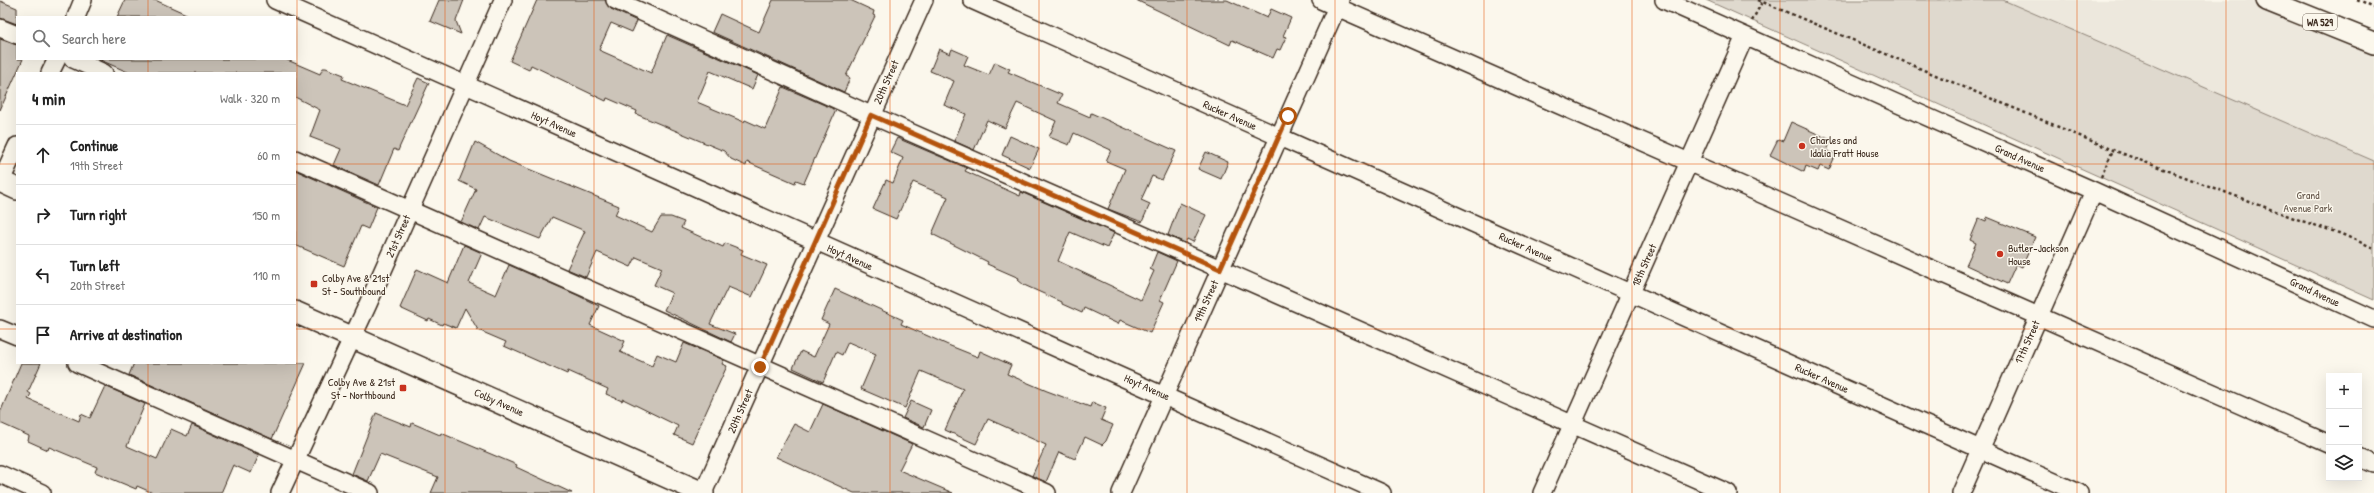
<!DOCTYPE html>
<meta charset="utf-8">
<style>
body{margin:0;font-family:"Patrick Hand",sans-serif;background:#f6f6f6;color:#222}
.controls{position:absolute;right:12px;bottom:12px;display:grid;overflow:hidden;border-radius:0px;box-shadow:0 4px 16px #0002}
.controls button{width:36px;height:36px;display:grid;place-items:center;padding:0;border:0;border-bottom:1px solid #e0e0e0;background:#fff;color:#222;font:20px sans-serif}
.stop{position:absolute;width:12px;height:12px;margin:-9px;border:3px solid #b45309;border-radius:50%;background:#fff}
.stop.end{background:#b45309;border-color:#fff;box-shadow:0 1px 4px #0008}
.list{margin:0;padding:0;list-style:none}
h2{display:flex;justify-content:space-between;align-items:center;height:52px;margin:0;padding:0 16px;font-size:17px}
h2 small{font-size:13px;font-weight:400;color:#767676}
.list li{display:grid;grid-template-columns:26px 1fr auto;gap:12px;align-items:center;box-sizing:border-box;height:60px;padding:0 16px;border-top:1px solid #e0e0e0}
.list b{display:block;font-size:15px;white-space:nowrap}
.list p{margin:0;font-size:13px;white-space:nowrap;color:#767676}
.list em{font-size:13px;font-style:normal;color:#767676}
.icon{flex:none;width:22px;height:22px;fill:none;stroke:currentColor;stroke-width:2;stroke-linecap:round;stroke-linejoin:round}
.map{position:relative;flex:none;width:2374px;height:493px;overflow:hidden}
.search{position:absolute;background:#fff;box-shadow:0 4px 16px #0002;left:16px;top:16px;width:280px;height:44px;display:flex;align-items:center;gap:10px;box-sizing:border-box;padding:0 14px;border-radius:0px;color:#767676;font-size:15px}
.panel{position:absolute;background:#fff;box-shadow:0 4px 16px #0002;left:16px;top:72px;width:280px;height:292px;border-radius:0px}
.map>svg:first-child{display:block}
.built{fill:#ede8dd}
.green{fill:#dfd9ce;stroke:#8d8276}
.building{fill:#ccc4b9;stroke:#3b2a1e}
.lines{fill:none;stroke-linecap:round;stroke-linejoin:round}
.minor-casing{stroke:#3b2a1e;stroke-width:20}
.major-casing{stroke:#3b2a1e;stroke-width:24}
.path{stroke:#3b2a1e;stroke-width:2.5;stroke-dasharray:3 3;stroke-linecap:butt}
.minor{stroke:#fbf7ec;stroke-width:17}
.major{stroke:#fbf7ec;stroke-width:21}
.route{stroke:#b45309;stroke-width:5}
.grid{fill:none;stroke:#e8590c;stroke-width:1;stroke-opacity:0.55}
.poi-dot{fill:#c8321e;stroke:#fbf7ec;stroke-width:1.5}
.labels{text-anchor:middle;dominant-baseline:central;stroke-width:3;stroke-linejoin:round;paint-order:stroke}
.shield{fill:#fbf7ec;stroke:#75685c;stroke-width:1}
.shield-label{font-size:10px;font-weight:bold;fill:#3b2a1e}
.street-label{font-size:11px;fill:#3b2a1e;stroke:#fbf7ec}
.poi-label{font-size:11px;fill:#3b2a1e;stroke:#fbf7ec;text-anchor:start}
.park-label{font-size:11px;fill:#64564a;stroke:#fbf7ec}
</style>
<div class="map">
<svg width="2374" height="493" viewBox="0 0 2374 493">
<rect width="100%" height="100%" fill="#fbf7ec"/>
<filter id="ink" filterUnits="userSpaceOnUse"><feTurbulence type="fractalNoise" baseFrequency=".025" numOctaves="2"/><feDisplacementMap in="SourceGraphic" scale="8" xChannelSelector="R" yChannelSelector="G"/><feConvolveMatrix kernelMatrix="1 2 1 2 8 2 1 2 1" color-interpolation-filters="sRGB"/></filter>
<g filter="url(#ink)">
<path class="built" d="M1964,0H2267L2374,43V165Z"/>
<path class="green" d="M1706,0H2003L2374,161V300Z"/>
<path class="building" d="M125,0H155L193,17H117Z
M439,0H464L456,21L461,34L430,21Z
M537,0H605L611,9L637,21L632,32L611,23L599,50L651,73L667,35L758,75L752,89L710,71L697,102L744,122L745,120L765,129L783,87L836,110L804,183L796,180L795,183L747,162L746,166L731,159L724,151L636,114L637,111L607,98L606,101L531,65L529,70L510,61Z
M773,0H850L874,11L873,15L875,16L846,76L850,78L844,92L712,32L720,14L759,32Z
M1136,0H1227L1267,18L1271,9L1291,18L1283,36L1286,37L1280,50L1277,49L1273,58L1232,40L1230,45Z
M0,1L17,8V24L0,18Z
M0,39L17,45V59H23L0,110Z
M939,49L950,54L952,49L968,56L964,65L989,75L995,62L1010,69L1008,72L1062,95L1058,103L1090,117L1091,113L1176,151L1162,180L1152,176L1141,200L1150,204L1142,222L1108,209L1125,169L1106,161L1111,150L1074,133L1069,145L1049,137L1056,121L1017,103L1005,128L987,120L974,150L954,141L966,114L944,105L954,81L930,71Z
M98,59H285L320,74L323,68H326L344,75L342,79L405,105L418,78L429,83L400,146L398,151L394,149L379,185L334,165L341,149L310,137L320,110L295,97V73H130Z
M1791,122L1831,140L1827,151L1836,154L1829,170L1820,166L1818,171L1806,166L1804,172L1770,155L1778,139L1783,141Z
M1010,136L1039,149L1030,168L1002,155Z
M897,138L967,168L965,171L1020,196L1021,192L1114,233L1107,248L1070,232L1058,261L1141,300L1154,271L1150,269L1157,252L1177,261L1160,300L1164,302L1150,333L1120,320L1118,324L1084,308L1082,313L1062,304V302L1024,285L1018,280L1019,278L987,264L988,262L932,234L948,197L913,182L896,219L873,209L886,180L893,183L903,158L890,152Z
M475,142L509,161L619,206L615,215L652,232L661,217H671L684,222L681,228L723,247L725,243L743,250L741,254L767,265L752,297L728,287L710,324L735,334L731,342L664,310L672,293L654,285L662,268L636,257L631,267L597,252L586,277L567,269L585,231L552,217L540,239L485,217L479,230L461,222L476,189L459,181Z
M1206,152L1228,162L1221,179L1198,169Z
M295,170L377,207L368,229L361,226L344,266L295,245Z
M1180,203L1206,215L1193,242L1187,239L1185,243L1168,235Z
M1987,217L2035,237L2022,267L2016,264L2007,284L1966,265L1976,243L1970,240L1979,218L1986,221Z
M464,245L482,253L469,283L496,295L509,265L577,295L599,306L590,325L625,341L620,352L652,366L657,354L676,362L684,343L724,360L722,364L727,366L692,443L674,435L678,426L623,399L622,401L606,394L608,389L568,371L567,374L504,346L506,342L478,330L465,308L456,328L443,323L442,325L429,319L428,321L400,308L417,269L448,283Z
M835,289L903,320L901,324L948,345L978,357L980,351L1011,365L1007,374L1047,391L1090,407L1092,402L1106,408L1101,420L1113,425L1106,441L1102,445L1085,437L1075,459L1059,452L1046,482L1032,476L1046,445L988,419L976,444L945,430L963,389L921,371L905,408L861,389L876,354L848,342L842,355L836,352L823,382L793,368L801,351L814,357L829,324L821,320Z
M21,363H41L28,392L31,394L28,399L79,421L81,414L90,418L105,386L145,404L127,446L157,459L171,429L187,436L192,425L259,455L251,473L233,465L221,493H153L137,486L136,489L95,472L97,467L49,447L48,450L28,441L29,436L0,423V413Z
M134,363H306L272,439L129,375Z
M911,401L931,410L924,427L903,418Z
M823,404L912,444L899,470L953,493H854L776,457L794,424L810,432Z
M376,413L411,427L412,423L440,435L441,433L517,465L516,467L572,493H431L438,477L380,454L368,481L352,474Z"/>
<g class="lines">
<g class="minor-casing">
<path id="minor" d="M275,0L1382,493
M615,0L871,115L1728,493
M972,0L2079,493
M1321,0L2329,444
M1664,0L2094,191L2374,319
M76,17L83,0
M0,28L17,35
M73,59L104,73
M50,73L57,59
M295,159L1047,493
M0,183L17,146
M0,329L17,336
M77,363L370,493
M2359,457L2374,464
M0,474L42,493
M280,493L368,304L503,0
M703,493L924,0
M1121,493L1340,0
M1542,493L1745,36
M1961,493L2094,191"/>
</g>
<g class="major-casing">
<path id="major" d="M2267,0L2374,43
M0,181L17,189
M295,312L703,493"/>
</g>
<path class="path" d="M1758,0L2113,150L2302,221L2339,233L2374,248
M2357,0L2374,8
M1752,21L1762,2
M2101,177L2113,150"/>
<use href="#minor" class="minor"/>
<use href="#major" class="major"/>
</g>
</g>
<g class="lines" filter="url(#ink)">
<path class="route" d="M760,367L871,115L1220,269L1288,116"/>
</g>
<path class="grid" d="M148,0V17M297,0V493M445,0V493M594,0V493M742,0V493M890,0V493M1039,0V493M1187,0V493M1335,0V493M1484,0V493M1632,0V493M1780,0V493M1929,0V493M2077,0V493M2226,0V493M148,59V73M0,164H17M295,164H2374M0,329H17M295,329H2374M148,363V493"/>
<g class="poi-dot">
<circle cx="1802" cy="146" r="4"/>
<circle cx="2000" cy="254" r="4"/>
<rect x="310" y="280" width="8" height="8" rx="2"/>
<rect x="399" y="384" width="8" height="8" rx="2"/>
</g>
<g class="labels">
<rect class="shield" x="2303" y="14" width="34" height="16" rx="3"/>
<g class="shield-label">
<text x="2320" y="22">WA 529</text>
</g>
<g class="street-label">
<text transform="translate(886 82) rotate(-66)">20th Street</text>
<text transform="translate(1230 115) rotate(24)">Rucker Avenue</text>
<text transform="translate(554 124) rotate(24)">Hoyt Avenue</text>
<text transform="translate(2020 158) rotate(24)">Grand Avenue</text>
<text transform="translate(398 236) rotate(-66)">21st Street</text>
<text transform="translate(1526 247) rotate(24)">Rucker Avenue</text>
<text transform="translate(850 257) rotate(24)">Hoyt Avenue</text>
<text transform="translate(1644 265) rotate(-66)">18th Street</text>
<text transform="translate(2315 292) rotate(25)">Grand Avenue</text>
<text transform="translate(1206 301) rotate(-66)">19th Street</text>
<text transform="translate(2027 342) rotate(-66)">17th Street</text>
<text transform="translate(1822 378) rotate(24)">Rucker Avenue</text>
<text transform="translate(1147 387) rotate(24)">Hoyt Avenue</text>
<text transform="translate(499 402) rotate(24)">Colby Avenue</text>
<text transform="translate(740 411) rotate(-66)">20th Street</text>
</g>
<g class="poi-label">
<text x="1810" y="140">Charles and<tspan x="1810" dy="13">Idalia Fratt House</tspan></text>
<text x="2008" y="248">Butler-Jackson<tspan x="2008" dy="13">House</tspan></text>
<text x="322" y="278">Colby Ave &amp; 21st<tspan x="322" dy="13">St - Southbound</tspan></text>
<text x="395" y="382" text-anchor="end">Colby Ave &amp; 21st<tspan x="395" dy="13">St - Northbound</tspan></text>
</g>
<g class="park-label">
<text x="2308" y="195">Grand<tspan x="2308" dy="13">Avenue Park</tspan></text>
</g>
</g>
</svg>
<div class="controls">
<button>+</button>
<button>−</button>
<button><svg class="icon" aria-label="layers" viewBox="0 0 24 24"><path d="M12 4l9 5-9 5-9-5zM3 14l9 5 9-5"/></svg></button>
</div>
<div class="stop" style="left:1288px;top:116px"></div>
<div class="stop end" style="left:760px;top:367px"></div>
<div class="search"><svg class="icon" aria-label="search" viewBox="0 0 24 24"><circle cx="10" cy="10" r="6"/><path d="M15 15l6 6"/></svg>Search here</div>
<section class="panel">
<h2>4 min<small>Walk · 320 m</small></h2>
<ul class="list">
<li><svg class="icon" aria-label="ahead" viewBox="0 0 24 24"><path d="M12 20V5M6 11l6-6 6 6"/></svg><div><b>Continue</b><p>19th Street</p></div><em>60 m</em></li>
<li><svg class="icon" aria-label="right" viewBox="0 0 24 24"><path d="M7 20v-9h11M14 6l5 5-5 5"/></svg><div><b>Turn right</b></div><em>150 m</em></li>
<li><svg class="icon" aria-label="left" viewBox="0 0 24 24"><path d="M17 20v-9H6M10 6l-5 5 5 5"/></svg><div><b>Turn left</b><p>20th Street</p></div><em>110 m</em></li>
<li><svg class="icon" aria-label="arrive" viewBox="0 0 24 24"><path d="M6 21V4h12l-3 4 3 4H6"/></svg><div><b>Arrive at destination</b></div></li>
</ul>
</section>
</div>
